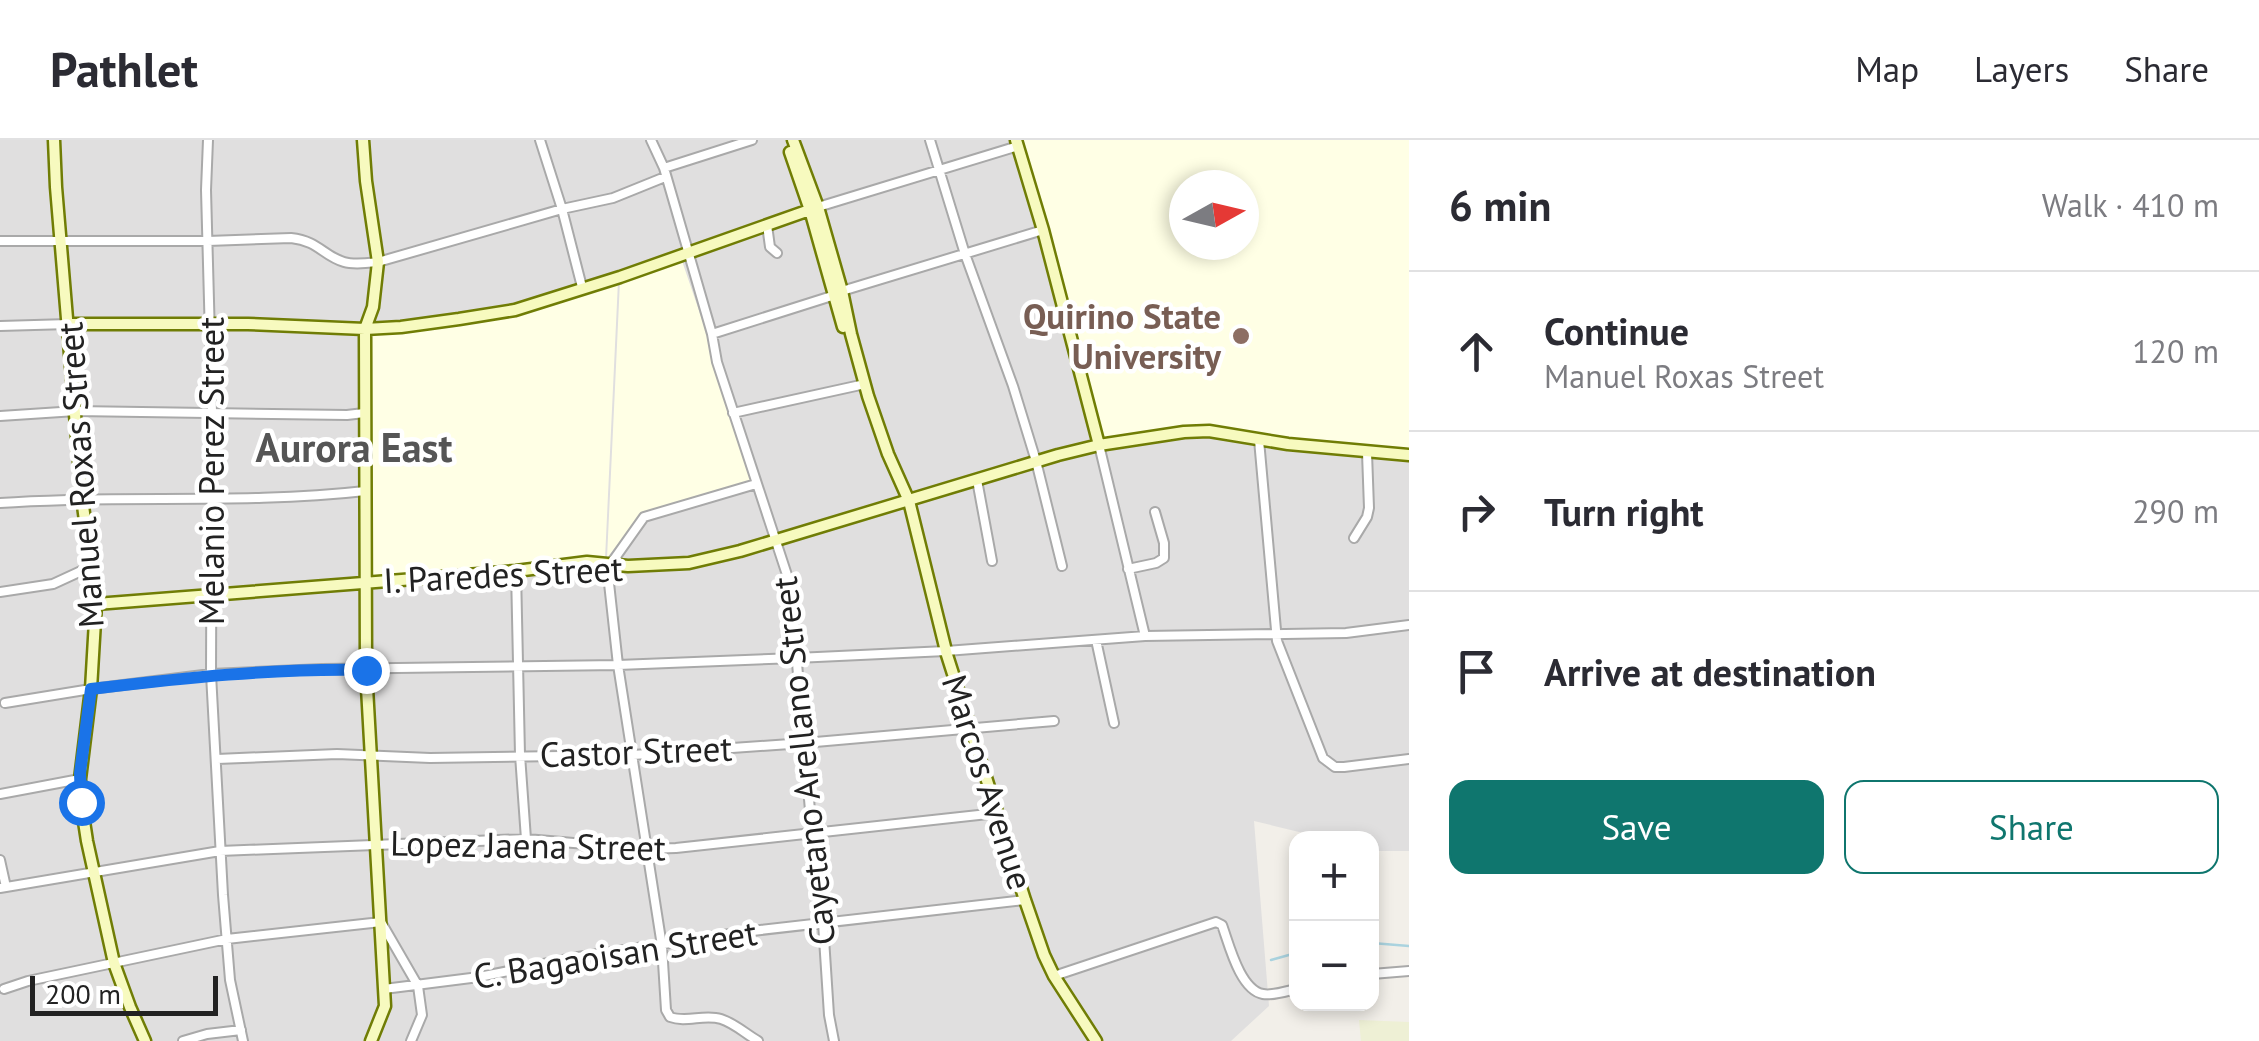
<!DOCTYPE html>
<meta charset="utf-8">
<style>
body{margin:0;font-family:"PT Sans",sans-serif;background:#f2f2f3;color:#2b2b33}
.controls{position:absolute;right:30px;bottom:30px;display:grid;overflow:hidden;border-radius:20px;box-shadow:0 5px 15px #0003}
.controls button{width:90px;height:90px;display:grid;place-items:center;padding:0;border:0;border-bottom:2px solid #e1e1e2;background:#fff;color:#2b2b33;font:50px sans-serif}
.compass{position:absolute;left:1169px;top:30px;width:90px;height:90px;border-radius:50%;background:#fff;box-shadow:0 5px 15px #0003;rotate:82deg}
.scale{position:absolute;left:30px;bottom:25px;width:188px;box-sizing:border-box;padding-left:10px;border:5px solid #222;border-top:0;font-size:28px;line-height:35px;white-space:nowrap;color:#222;-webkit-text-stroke:8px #fff;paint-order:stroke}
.stop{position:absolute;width:30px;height:30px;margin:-22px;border:8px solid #1a73e8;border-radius:50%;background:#fff}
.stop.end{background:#1a73e8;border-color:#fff;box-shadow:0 2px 10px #0008}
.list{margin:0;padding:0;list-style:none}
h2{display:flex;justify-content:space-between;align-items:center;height:130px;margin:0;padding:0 40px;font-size:42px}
h2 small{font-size:32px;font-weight:400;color:#7c7c81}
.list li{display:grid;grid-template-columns:65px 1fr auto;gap:30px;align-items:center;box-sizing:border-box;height:160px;padding:0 40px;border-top:2px solid #e1e1e2}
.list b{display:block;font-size:38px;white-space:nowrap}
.list p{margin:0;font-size:32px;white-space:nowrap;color:#7c7c81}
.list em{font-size:32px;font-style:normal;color:#7c7c81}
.actions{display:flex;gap:20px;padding:30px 40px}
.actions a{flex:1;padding:22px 0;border:2px solid #0f766e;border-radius:20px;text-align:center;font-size:35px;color:#0f766e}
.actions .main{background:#0f766e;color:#fff}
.icon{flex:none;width:55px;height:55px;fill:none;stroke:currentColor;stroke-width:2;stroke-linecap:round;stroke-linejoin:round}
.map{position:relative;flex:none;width:1409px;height:901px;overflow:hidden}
header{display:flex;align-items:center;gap:60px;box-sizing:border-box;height:140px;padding:0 50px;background:#fff;border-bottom:2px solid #e1e1e2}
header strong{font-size:48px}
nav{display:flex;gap:55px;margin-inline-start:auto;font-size:35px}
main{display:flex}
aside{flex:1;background:#fff}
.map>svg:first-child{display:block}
.residential{fill:#e0dfdf;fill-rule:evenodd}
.education{fill:#ffffe5;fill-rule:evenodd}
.farmland{fill:#eef0d5}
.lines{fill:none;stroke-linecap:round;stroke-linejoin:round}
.stream{stroke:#aad3df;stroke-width:2.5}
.street-casing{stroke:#a9a9a9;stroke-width:12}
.secondary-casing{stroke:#707d05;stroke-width:15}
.street{stroke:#fff;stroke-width:8}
.secondary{stroke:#f7fabf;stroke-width:10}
.route{stroke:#1a73e8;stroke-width:12}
.education-dot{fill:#8d6e63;stroke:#fff;stroke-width:4}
.labels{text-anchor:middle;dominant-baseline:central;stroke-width:9;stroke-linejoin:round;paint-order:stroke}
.education-label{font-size:35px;font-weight:bold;fill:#785e54;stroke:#fff;text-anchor:end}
.street-label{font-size:35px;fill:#222;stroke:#fff}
.quarter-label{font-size:40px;font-weight:bold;fill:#555;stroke:#fff}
</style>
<header>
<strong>Pathlet</strong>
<nav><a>Map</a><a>Layers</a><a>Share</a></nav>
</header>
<main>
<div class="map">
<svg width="1409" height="901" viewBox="0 0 1409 901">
<rect width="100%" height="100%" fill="#f2efe9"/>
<path class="residential" d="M0,0H1409V711H1372V698H1324L1254,681L1269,866L1231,901H0ZM1184,45H1244V105H1184Z"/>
<path class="education" d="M1021,0H1409V310L1368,308L1199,286L1105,301L1102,300ZM1184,45H1244V105H1184Z
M681,118L709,200L751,341L697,358L649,370L631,387L607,418L620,141Z
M618,141L605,419L368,436L366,193H400L515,176Z"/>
<path class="farmland" d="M1359,880L1409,882V901H1361Z"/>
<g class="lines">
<path class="stream" d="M1372,803L1409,806
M1271,820L1296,813"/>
<g class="street-casing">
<path id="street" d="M208,0L206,50L212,272L211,534L223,755L230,840L243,901
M540,0L562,69L582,147
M651,0L664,28L712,194L717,222L790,444L812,693L823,783L829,875L834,901
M930,0L965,114L1013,246L1036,321L1062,426
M664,28L752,0
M818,67L1018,6
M767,85L770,107L777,113
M0,101H208L291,98C319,101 323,116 344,122C354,125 368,123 378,122L562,69L613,58L665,37
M0,186L69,184
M712,194L835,155L842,151L1043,90
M733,273L865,244
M0,276L76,271L347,275L364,273
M1259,300L1277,501L1323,618L1335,627H1344L1409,619
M1099,305L1145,496
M977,340L992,421
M756,344L644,377L610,425L608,434L618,525L662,806L666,870L670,877C686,883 704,874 721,879C734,883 746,894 758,901
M0,363C122,354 243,365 365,351
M1354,398L1367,377L1369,368L1367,313
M1128,429L1156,423L1164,418V403L1155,372
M516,431L520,615L526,699
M0,452L53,444L92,426
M1096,500L1114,583
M5,563L91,549L211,534L322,529L618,525L796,518L946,511L1145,496L1346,493L1409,485
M217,619L337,614L430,618L633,615L804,603L1054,581
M0,654L80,639
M0,720L6,747
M0,748L220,711L526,699L645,709L676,708L997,673
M1372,834L1409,831
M1054,836L1216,782L1222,785C1229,804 1240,850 1263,854C1273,856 1287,851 1296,849
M4,849L28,841L227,799L381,782L418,846L422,875L411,901
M384,849L479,837L578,817L743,792L1025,760
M183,901L207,894L241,890"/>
</g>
<g class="secondary-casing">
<path id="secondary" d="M54,0L56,47L82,358L96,464L91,549L80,639L81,662L87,701L114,823L130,867L145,901
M363,0L366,41L378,122L373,167L365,189L366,530L385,866L371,901
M793,0L818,67L842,151L851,194L868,256L888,314L909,361L947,515L1025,760L1044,815L1054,836L1096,901
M1016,0L1043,90L1099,305
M790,12L810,70L843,187
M69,184H248L365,189L401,187L459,179L515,170L620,137L818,67
M96,464L516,431L587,422L628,426L689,423L740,411L1058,315L1099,305L1184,292L1209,291L1288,304L1409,315"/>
</g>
<use href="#street" class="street"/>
<use href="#secondary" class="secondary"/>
</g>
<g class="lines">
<path class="route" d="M81,662L80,633L91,549C183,538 274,528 366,530"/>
</g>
<circle class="education-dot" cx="1241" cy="196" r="10"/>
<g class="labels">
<g class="education-label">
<text x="1221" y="176">Quirino State<tspan x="1221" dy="40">University</tspan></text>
</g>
<g class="street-label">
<text transform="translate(211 331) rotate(-90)">Melanio Perez Street</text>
<text transform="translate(80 335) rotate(-94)">Manuel Roxas Street</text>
<text transform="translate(503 434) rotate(-3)">I. Paredes Street</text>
<text transform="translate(636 611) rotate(-2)">Castor Street</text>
<text transform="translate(803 621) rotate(-96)">Cayetano Arellano Street</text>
<text transform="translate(988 642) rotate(72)">Marcos Avenue</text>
<text transform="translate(528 705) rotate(1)">Lopez Jaena Street</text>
<text transform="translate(615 814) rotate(-9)">C. Bagaoisan Street</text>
</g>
<g class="quarter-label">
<text x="354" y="307">Aurora East</text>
</g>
</g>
</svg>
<div class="controls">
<button>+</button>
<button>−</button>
</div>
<svg class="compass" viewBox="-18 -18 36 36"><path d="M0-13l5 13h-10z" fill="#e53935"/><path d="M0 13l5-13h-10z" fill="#7c7c81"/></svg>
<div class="scale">200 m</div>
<div class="stop" style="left:81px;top:662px"></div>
<div class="stop end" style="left:366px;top:530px"></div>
</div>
<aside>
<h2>6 min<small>Walk · 410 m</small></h2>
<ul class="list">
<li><svg class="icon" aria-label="ahead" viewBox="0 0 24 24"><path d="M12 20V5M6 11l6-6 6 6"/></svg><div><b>Continue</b><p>Manuel Roxas Street</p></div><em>120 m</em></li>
<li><svg class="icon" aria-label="right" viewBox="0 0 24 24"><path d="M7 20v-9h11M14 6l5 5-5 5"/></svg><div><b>Turn right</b></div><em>290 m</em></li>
<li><svg class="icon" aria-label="arrive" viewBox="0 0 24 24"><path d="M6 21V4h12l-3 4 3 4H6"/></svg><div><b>Arrive at destination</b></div></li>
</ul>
<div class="actions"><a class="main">Save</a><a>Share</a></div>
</aside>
</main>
